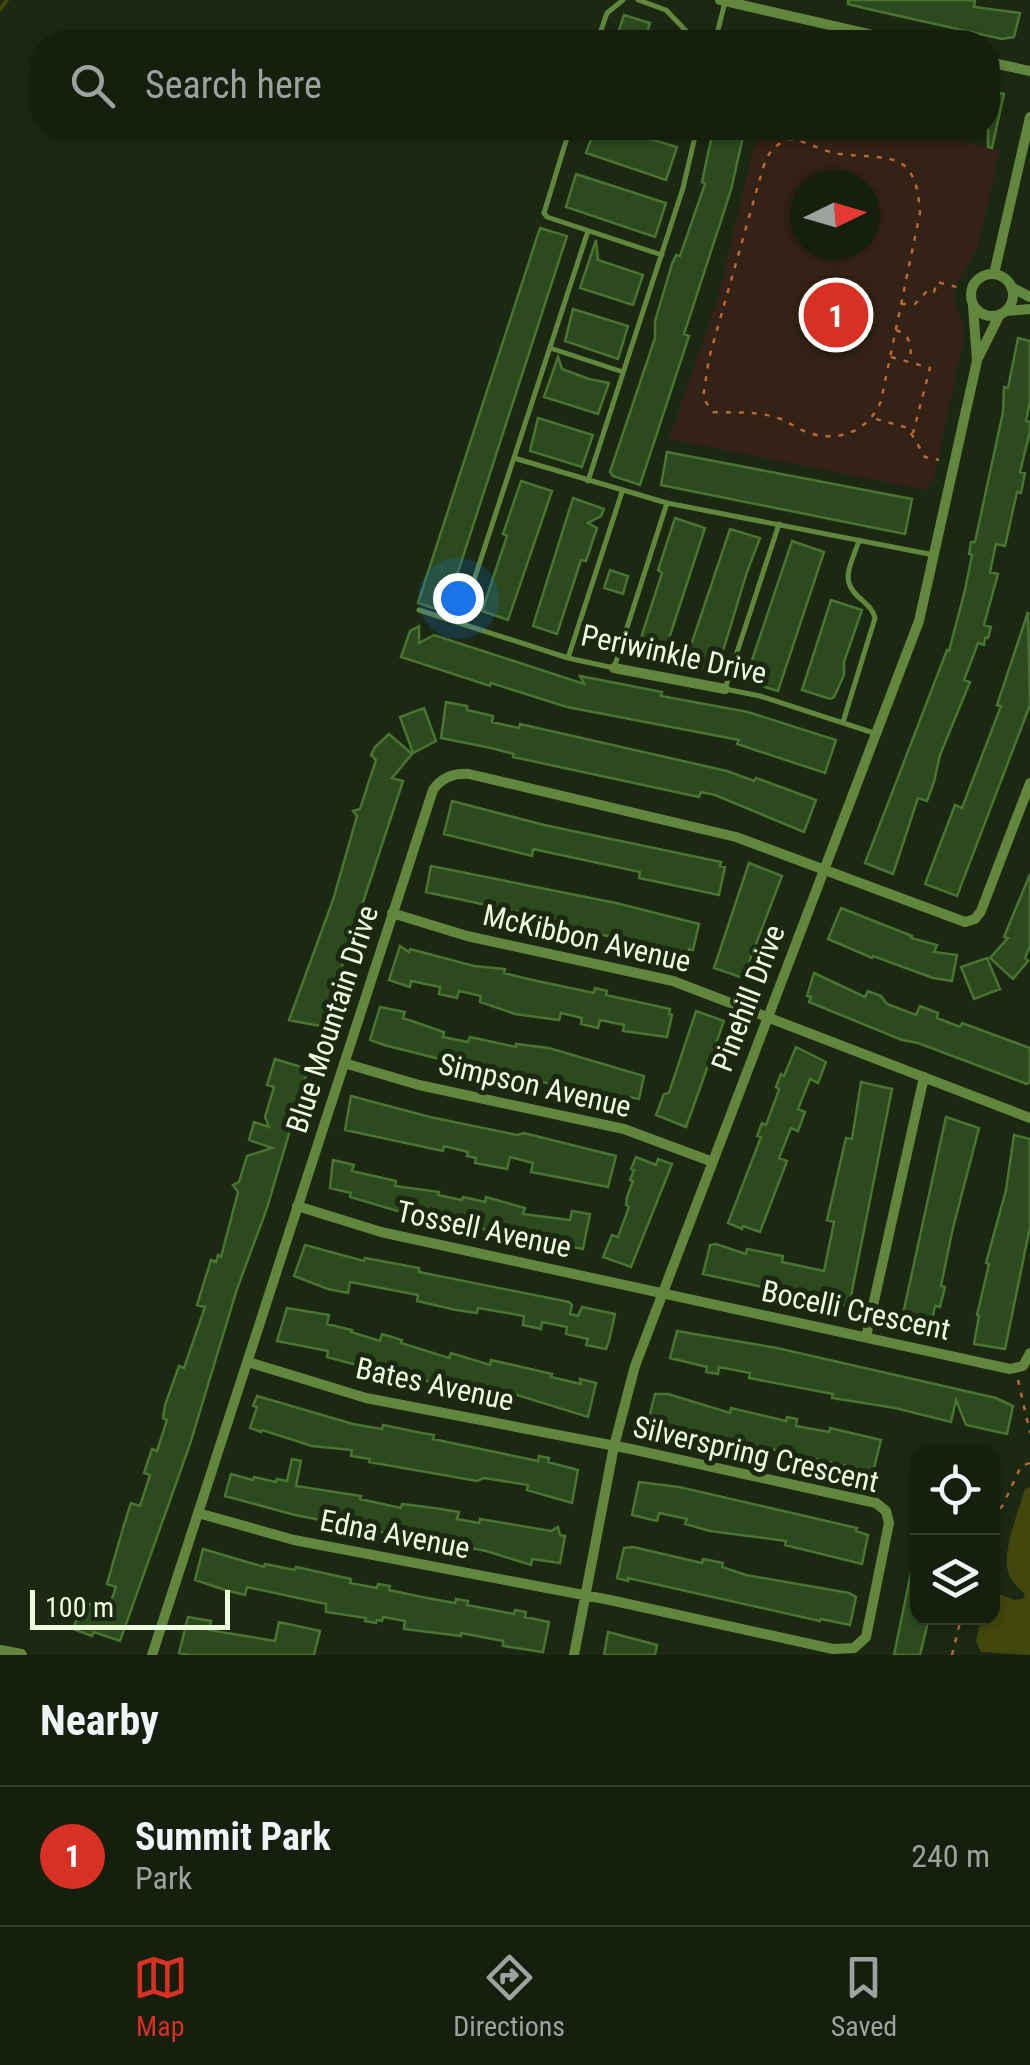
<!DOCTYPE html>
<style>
body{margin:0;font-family:"Roboto Condensed",sans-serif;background:#1d2717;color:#f1f3f6}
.controls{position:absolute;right:30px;bottom:30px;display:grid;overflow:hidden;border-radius:20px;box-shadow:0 2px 8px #0004}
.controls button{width:90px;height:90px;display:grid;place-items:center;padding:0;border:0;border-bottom:2px solid #333d2e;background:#141f0e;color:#f1f3f6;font:50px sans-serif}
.compass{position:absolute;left:790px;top:170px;width:90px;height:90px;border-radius:50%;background:#141f0e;box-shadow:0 2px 8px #0004;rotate:85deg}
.scale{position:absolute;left:30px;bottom:25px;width:200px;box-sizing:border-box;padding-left:10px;border:5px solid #eafddc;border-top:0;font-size:28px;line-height:35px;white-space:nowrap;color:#eafddc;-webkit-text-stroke:8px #1b2912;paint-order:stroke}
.you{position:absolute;left:458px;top:598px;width:35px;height:35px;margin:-25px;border:8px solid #fff;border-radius:50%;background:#1a73e8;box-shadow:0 0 0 15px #1a73e833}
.badge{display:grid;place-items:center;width:65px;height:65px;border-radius:50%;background:#d93025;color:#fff;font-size:32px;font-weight:700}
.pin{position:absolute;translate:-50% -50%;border:5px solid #fff;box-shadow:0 2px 10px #0006}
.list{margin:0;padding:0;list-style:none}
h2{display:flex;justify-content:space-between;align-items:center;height:130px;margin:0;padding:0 40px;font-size:42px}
h2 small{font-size:32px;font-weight:400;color:#9da29e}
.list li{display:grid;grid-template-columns:65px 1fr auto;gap:30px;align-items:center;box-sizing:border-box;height:140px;padding:0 40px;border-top:2px solid #333d2e}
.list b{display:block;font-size:38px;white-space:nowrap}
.list p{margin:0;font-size:32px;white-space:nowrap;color:#9da29e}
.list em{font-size:32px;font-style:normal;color:#9da29e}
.icon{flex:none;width:55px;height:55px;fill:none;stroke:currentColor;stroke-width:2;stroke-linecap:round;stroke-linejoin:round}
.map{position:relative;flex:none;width:1030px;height:1655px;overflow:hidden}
.search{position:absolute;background:#141f0e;box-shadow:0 2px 8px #0004;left:30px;right:30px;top:30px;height:110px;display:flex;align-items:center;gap:25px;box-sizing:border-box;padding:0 35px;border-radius:40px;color:#9da29e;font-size:38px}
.sheet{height:270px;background:#141f0e}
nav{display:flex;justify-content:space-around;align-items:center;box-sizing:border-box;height:140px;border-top:2px solid #333d2e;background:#141f0e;font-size:28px;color:#9da29e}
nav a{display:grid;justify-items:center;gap:5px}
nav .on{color:#d93025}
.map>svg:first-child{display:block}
.green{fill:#332215;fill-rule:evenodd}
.water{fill:#42470e}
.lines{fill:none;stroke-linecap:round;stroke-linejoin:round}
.stream{stroke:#42470e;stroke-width:4}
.building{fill:#2d4a1f;stroke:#497432;stroke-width:2.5}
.path{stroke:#b76937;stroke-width:2.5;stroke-dasharray:5 8;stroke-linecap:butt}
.service{stroke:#63863f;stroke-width:5}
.minor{stroke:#63863f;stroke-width:10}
.tertiary{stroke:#63863f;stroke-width:12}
.labels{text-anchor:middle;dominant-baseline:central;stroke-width:10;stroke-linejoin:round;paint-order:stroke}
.street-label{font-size:30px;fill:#eafddc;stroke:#1b2912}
</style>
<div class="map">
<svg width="1030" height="1655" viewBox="0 0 1030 1655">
<rect width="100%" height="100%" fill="#1b2912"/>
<path class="green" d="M758,128H900L1000,150L977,250L956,285L954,297L965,333L934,478L925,490L669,439L719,294ZM865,185V245H805V185Z"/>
<path class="water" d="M1030,1487V1655L981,1652L976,1641L981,1618H992L993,1591L1014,1600L1023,1599L1025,1595C1021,1589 1013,1584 1010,1577C999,1556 1019,1511 1025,1489Z"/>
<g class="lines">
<path class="stream" d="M0,9L7,0"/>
</g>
<path class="building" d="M848,0H968L975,1L974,7L1020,13L1014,37L1002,39L868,9L848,4Z
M624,15L650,23L644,42H615Z
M992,91L1004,94L992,148L988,147V96H991Z
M595,128H614L677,147L666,180L586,153Z
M718,128H745L731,190L684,334L689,336L640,485L613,476L610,472L655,338V321L672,264L676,255L680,256L705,184L702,182L712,135L716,136Z
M576,174L666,203L655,237L566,207Z
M540,228L567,236L445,612L418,603Z
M596,240L598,260L643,275L633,305L580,288Z
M573,309L628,326L618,359L565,341Z
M1018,338L1030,341V401L1026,421L1030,422V431L1020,472L1025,473L1021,493L1017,492L1005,546L996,544L990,572L998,574L984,625L991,627L988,638H985L984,645L978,643L964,680L970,682L940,755L934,782L927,801L918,798L893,874L865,863L947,650L949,651L965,590L972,555L969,554L971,542H975L1003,412L1004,387L1008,388Z
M558,357L562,369L589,379L609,383L598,414L544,397Z
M538,418L593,435L582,467L530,451Z
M667,452L912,499L905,534L661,485Z
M521,481L552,491L508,620L482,611L507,536L503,534Z
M573,498L604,509L601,516L588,523L597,528L586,561L581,560L557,634L533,626Z
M675,518L705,528L663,657L638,647L662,573L658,570Z
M730,529L760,538L747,572L717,671L711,672L685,663Z
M792,541L824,552L778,691L745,681Z
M610,570L628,576L623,594L604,588Z
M831,600L862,610L844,662V675L834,697L830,699L802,690Z
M1028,612L1030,705L957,896L925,884L955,805L962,808L1001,706L997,705Z
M419,626V643L434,635L584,684L580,676L662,692L661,696L748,712L836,740L825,773L737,744L739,740L567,707L491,683L490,686L401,657L410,631Z
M446,702L467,706V710L493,716L492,722L519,728L520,724L727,771L754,781L756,778L816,800L804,832L715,795L701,792L699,797L513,757L514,754L491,748L441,738Z
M424,708L436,741L413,753L400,717Z
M389,734L412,754L392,778L403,781L337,981L325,1027L289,1020L333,900L357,816L353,811L360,809L376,760L371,755L375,747Z
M452,801L544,825L721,862L720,866L725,867L719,895L639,878L640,872L533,849L532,856L444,834Z
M749,863L782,876L743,978L714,968Z
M431,866L616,903L699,924L693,950L689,949L688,953L527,919L528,914L426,892Z
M1030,874V946L1025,958L1028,961L1013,979L990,958L1008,938L1004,937Z
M841,908L912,936L911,938L937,945L934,952L957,955L952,981L933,978L873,956L872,958L828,939Z
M400,946L409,952L410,949L474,966L505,969L504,973L528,979L594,993L595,988L607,991L606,995L670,1009L669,1014L672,1015L667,1037L623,1031L624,1025L600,1020L598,1028L581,1024L582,1018L561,1013L559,1020L515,1014L480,1002L481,996L459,991L457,998L439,994L440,987L411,981L410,987L389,980Z
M987,958L1000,989L974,999L961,967Z
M814,973L865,997L868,991L881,996L887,1004L916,1015L920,1006L938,1013L937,1018L960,1027L962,1023L1030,1048V1082L1027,1084L918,1043L902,1040L809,1002L811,997L807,996Z
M380,1007L405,1012L403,1018L444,1032L443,1037L468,1042L470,1037L516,1047V1044L549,1048L644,1076L639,1099L629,1097L628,1100L479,1069L384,1045L370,1040Z
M696,1011L724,1021L686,1127L656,1115L664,1094L669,1093Z
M796,1047L826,1062L818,1083L810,1079L798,1109L805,1112L798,1131L791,1128L779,1158L787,1161L760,1232L743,1226L742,1229L728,1223L761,1137L757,1136L762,1123L766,1125L776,1098L779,1089L776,1087L781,1074L784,1076Z
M275,1059L308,1069L267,1208L237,1289L190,1444L120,1641L94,1632L92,1636L73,1629L83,1602L108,1610L116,1587L107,1584L123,1528L131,1503L140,1506L150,1475L144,1473L152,1449L157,1451L167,1420L163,1418L165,1405L179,1366L184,1368L205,1307L197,1305L211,1260L216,1262L218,1255L221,1257L238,1192L233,1185L239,1182L247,1156L272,1148L249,1140L254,1122L269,1127L265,1117L274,1087L267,1085Z
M861,1082L892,1089L849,1306L703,1274L710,1245L716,1244L746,1254L747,1249L783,1256L782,1262L824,1271L834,1222L827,1220L846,1138L852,1139Z
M351,1096L430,1117L517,1135L524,1133L616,1156L608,1187L531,1172L533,1163L510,1157L507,1169L475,1163L476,1158L467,1156L468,1152L444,1146L443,1151L345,1130Z
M946,1117L979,1128L952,1232L941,1286L945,1287L940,1307L935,1306L930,1330L901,1323Z
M1014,1135L1030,1139V1227L1005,1349L974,1344L979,1316L977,1315L989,1264L986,1263L1006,1190Z
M636,1157L656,1165L658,1159L672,1164L631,1267L603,1257L612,1235L618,1237L629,1207L626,1205L627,1197L633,1181L630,1180L634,1170L631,1169Z
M333,1160L354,1165L352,1171L396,1181L395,1186L439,1192L438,1195L462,1200L463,1197L485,1202L486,1197L525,1208L523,1214L570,1220L572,1211L590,1214L583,1249L411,1215L350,1197L351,1193L330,1188Z
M305,1245L364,1261L365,1258L419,1268V1272L569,1302L572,1305L570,1314L578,1316L582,1307L615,1314L609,1341L606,1349L586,1345L588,1339L566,1334L567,1327L542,1322L541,1329L523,1325L524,1316L478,1308L477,1313L456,1310L417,1301L418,1295L350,1282L348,1293L328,1289L294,1276Z
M287,1308L329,1315L327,1324L352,1330L351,1332L380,1341L382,1334L402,1340L401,1343L449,1358L451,1353L490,1365L491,1360L552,1374L551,1377L581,1384L580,1379L596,1383L588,1417L504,1391L473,1385L472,1389L462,1386L461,1388L383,1372L327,1357L328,1351L277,1341Z
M677,1331L777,1348L996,1398L1013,1406L1007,1434L966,1425L956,1400L951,1422L895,1408L832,1398L833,1394L749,1378L750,1373L719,1367L718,1374L706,1372L707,1367L670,1358Z
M655,1394H668L730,1413L731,1408L786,1421L787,1417L797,1419L796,1426L829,1432L830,1428L881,1440L873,1472L659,1424L658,1427L647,1425Z
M257,1396L353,1424L382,1429L383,1425L422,1433L434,1435L433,1439L538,1461L539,1456L549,1458L548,1462L578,1470L572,1503L527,1490L528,1485L484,1478L477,1481L369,1462L370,1459L351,1456L352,1450L312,1446L262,1430L261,1432L250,1428L257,1407L253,1406Z
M292,1459L301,1461L296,1486L361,1496L360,1499L401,1508L402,1504L441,1509L459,1512L457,1519L479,1523L480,1519L551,1531L558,1527L560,1535L565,1536L560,1563L532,1559L531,1565L486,1551L452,1544L451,1548L421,1544L422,1540L295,1515L225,1496L231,1474L253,1480L254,1477L276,1482L277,1479L287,1481Z
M639,1482L679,1487L857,1528L856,1531L868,1535L862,1564L785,1545L786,1541L710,1531L685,1524L687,1519L659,1513L657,1521L632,1515Z
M633,1547L702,1563L703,1559L723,1563L722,1567L746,1575L849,1593L856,1597L850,1625L821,1619L820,1621L628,1578V1581L617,1578L624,1548Z
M203,1549L264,1567L265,1564L295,1570L296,1567L351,1579L350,1583L377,1588L378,1584L390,1586L389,1590L427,1598L455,1603L456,1599L468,1601L467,1605L514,1614L515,1610L526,1612L525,1617L549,1622L543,1652L503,1646V1641L461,1633V1636L404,1629L405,1621L383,1617L382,1621L377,1620L376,1623L365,1621L366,1618L326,1612V1604L247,1587L245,1595L225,1590L195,1580Z
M913,1563H918V1618H929L920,1655H894Z
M188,1617L211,1621L209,1630L275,1641L279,1622L320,1631L314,1655H189L179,1653Z
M608,1632L657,1645L655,1655H604Z"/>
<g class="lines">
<path class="path" d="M788,139C806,140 822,152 840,154C890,160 916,148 920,213L881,401C868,433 835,444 804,431C794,427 786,420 775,417C754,411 734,413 713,412L703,398L709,358L763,168C768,153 773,146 788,139Z
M901,304H915L928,290L934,292L937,282L957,287
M896,330C910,335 912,345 910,359
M891,357L930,368L913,433
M876,419L908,428L925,457L939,460
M1018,1380L1030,1433
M992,1519L1003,1505L1021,1466L1030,1463
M952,1655L961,1618"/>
<path class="service" d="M638,0L666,10L691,36L709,42
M597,42L607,13L623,0
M715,42L725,2
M570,128L544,213L547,217L662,255
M679,128L696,133
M550,348L623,372
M514,458L667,503L934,555
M588,481L683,188L697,128
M779,524L725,689L760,696L874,733
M419,610L568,658L614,668L667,503
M460,623L588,231
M568,658L622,492
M843,722L875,618C872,603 853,598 849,583C845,571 856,552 859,540"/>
<path class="minor" d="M720,0L904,42
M988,62L1030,71
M971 295a21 21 0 1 1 42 0a21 21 0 1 1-42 0Z
M994,274L1030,117
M1011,287L1030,297
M1007,311L1030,309
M977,360L999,316
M614,668L725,689
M392,913L467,936L673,981L1030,1118
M344,1063L419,1085L624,1129L713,1162
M297,1206L381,1232L1010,1369L1023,1366L1030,1353
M866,1337L924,1077
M198,1513L294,1540L610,1600L833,1649L854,1648L866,1637L889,1523L886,1511L876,1503L631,1449L366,1398L248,1362
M152,1655L433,790C442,777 454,773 469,774L736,837L965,922L975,919L981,911L1030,783
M574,1655L614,1446L635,1366L919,621L977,361L973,306"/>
<path class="tertiary" d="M0,1651L21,1655"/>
</g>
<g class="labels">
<g class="street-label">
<text transform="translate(674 654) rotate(12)">Periwinkle Drive</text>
<text transform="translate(587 938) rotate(13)">McKibbon Avenue</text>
<text transform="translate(748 998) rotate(-69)">Pinehill Drive</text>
<text transform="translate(332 1019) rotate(-72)">Blue Mountain Drive</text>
<text transform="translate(535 1085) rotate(13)">Simpson Avenue</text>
<text transform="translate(484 1229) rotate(12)">Tossell Avenue</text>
<text transform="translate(856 1310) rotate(12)">Bocelli Crescent</text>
<text transform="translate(435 1384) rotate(12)">Bates Avenue</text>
<text transform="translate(756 1454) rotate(13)">Silverspring Crescent</text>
<text transform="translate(395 1534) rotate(11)">Edna Avenue</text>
</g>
</g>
</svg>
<div class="controls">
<button><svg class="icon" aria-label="locate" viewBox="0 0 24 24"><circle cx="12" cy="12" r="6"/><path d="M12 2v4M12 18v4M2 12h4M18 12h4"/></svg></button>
<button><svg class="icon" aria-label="layers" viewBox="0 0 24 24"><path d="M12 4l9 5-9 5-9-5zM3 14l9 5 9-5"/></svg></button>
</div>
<svg class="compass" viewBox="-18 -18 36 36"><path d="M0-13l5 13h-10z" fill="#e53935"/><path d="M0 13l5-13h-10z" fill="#9da29e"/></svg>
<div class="scale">100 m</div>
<div class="you"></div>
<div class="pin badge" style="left:836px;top:315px">1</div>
<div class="search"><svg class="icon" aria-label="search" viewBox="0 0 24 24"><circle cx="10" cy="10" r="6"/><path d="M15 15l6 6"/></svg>Search here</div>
</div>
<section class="sheet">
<h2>Nearby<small></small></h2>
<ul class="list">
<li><span class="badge">1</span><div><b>Summit Park</b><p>Park</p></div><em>240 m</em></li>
</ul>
</section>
<nav>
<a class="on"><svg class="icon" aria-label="map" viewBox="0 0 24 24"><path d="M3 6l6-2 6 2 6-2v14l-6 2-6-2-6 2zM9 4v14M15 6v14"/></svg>Map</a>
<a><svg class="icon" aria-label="directions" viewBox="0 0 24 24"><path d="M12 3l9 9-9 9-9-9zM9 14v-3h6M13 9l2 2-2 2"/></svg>Directions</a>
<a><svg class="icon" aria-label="saved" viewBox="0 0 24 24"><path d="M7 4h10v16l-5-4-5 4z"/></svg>Saved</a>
</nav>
